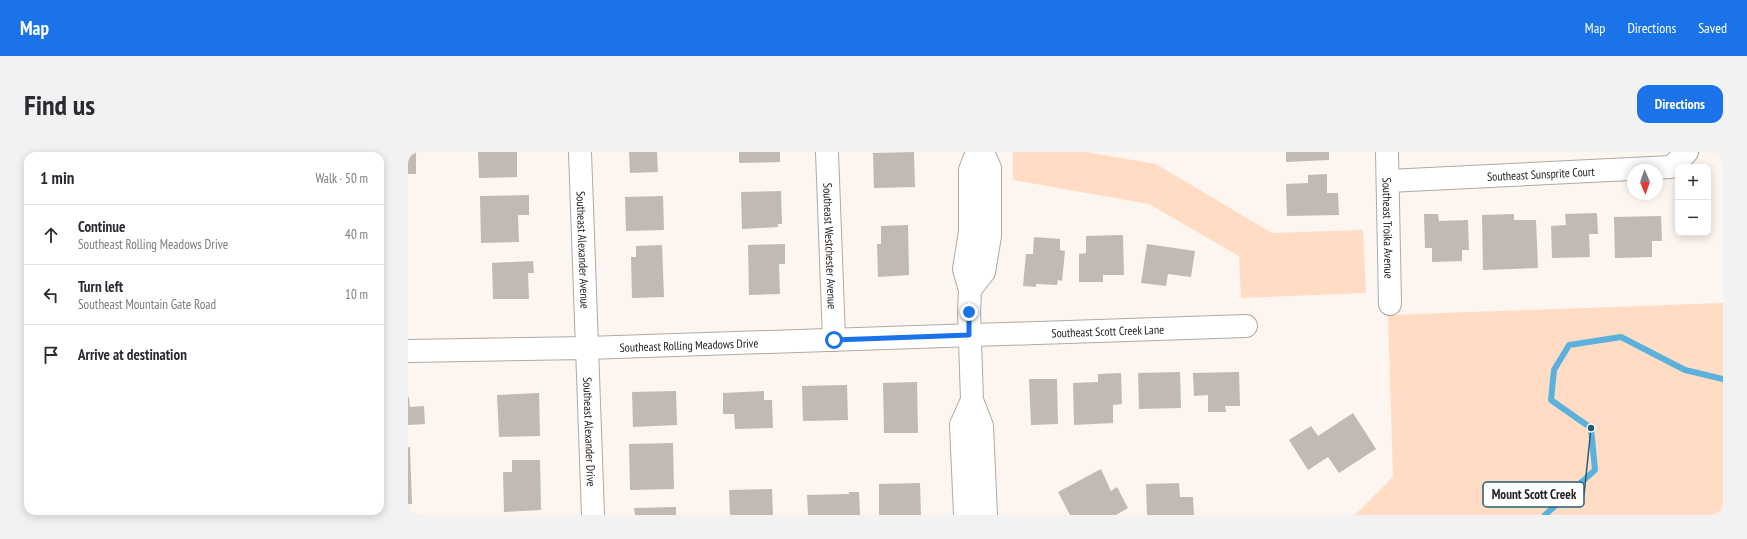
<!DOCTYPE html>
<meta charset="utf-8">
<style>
body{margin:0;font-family:"PT Sans Narrow",sans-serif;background:#f2f2f3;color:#2b2b33}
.controls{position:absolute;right:12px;top:12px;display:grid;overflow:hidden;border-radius:8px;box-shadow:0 2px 10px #0003}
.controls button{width:36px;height:36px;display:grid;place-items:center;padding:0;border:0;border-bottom:1px solid #e1e1e2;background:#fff;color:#2b2b33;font:20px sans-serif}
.compass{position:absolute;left:1219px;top:12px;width:36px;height:36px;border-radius:50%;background:#fff;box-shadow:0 2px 10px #0003;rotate:178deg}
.stop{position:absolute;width:12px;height:12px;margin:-9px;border:3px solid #1a73e8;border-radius:50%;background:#fff}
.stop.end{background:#1a73e8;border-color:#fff;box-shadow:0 1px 4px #0008}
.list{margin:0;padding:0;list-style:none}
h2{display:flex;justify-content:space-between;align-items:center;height:52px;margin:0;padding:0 16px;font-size:17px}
h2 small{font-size:13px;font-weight:400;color:#7c7c81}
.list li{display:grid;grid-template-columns:26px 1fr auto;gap:12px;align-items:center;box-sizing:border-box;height:60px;padding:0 16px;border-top:1px solid #e1e1e2}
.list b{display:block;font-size:15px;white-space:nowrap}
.list p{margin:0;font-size:13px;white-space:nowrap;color:#7c7c81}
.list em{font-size:13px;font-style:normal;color:#7c7c81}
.icon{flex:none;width:22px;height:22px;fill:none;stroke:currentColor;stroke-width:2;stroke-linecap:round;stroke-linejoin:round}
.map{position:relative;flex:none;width:1315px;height:363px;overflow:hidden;border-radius:12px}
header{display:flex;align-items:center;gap:24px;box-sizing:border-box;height:56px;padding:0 20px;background:#1a73e8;color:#fff}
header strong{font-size:19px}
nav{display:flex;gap:22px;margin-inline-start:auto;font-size:14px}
.intro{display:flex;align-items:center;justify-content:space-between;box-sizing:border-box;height:96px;padding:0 24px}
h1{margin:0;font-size:28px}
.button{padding:10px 18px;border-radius:12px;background:#1a73e8;color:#fff;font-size:14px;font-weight:700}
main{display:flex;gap:24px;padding:0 24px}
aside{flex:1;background:#fff;border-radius:12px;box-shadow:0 2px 10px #0003}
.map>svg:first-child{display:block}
.green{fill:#ffdcc3}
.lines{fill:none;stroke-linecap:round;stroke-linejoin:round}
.stream{stroke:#5ab1db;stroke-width:6}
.building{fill:#c0b9b4}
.minor-casing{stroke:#b0a9a4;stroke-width:24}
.tertiary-casing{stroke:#b0a9a4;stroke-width:24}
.minor{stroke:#fff;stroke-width:22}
.tertiary{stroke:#fff;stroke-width:22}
.route{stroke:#1a73e8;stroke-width:5}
.labels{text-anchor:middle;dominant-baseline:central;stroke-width:3;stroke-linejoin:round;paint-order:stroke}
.street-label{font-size:12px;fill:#262321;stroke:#fff}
.leader{fill:none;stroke:#245c76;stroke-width:1.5}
.callout-dot{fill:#245c76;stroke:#fff;stroke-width:1.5}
.callout{fill:#fff;stroke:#245c76;stroke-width:1.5}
.callout-label{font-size:13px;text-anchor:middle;font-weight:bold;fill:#262321}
</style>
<header>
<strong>Map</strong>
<nav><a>Map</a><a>Directions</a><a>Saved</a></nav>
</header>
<div class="intro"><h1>Find us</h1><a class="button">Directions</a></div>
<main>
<aside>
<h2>1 min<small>Walk · 50 m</small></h2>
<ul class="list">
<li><svg class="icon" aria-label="ahead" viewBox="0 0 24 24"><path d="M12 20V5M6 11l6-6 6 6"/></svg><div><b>Continue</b><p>Southeast Rolling Meadows Drive</p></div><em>40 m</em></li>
<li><svg class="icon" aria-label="left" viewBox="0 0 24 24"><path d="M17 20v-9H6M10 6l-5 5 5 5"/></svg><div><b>Turn left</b><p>Southeast Mountain Gate Road</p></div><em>10 m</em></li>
<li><svg class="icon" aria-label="arrive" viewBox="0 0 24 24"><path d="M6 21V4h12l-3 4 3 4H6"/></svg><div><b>Arrive at destination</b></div></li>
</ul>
</aside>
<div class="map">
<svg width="1315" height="363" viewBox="0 0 1315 363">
<rect width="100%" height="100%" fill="#fdf5f0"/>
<path class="green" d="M605,0H678L748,12L864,81L955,78L958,141L833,146L831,104L741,52L605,28Z
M1315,151V363H947L985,325L980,163Z"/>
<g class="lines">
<path class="stream" d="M1137,363L1187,318L1183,276L1143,248L1146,218L1161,193L1213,185L1277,218L1315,227"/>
</g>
<path class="building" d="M0,0H8V22H0Z
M70,0H109V25L71,26Z
M221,0H249L250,20L222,21Z
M331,0H372V10L331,11Z
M506,0L507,35L466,36L465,1Z
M878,0H921V8L878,10Z
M919,22V41H930L931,63L879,64L878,32L900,31V23Z
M373,39L374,72H370V75L334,77L333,40Z
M121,43V63H110L111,90L73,91L72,44Z
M255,44L256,78L218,79L217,45Z
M1189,61L1190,82H1181L1182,105L1144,106L1143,74L1158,73L1157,62Z
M1016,62H1030L1031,69L1060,68L1061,98H1054V109L1024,110V96H1017Z
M1106,62V68H1128L1130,116L1075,118L1074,63Z
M1253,64L1254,89H1244V105L1207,106L1206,65Z
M500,73L501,123L470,125L469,92H473V74Z
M715,83L716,123H695V130H671V102L678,101V84Z
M626,85L652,87V98L657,99L654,129L650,128L649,133L628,132V135L615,134L618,102H625Z
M377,92V112H371L372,142L341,143L340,93Z
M739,92L787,99L783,125L760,122L758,134L733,131Z
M254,93L256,145L224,146L223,105H228V94Z
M125,109L126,121H120L121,147H85L84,111Z
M772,220L773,256L731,257L730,221Z
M831,220L832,254H817L818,260H800V243L786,244L785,221Z
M713,221L714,252L705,253V271L666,273L665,231L690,230V222Z
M621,227H649L650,272L623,273Z
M509,230L510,281H476L475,231Z
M439,233L440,268L395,269L394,234Z
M268,239L269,273L225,275L224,240Z
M356,239V248H364L365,276L327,277L326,262H315V241Z
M131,241L132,284L91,285L89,243Z
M0,245H1L2,255L16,254L17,272L0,273Z
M945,261L968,297L931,321L920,305L900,318L881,288L903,274L910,284Z
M265,291L266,337L222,338L221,292Z
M0,295H2L4,352H0Z
M104,308H132L133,358L96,360L95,320H104Z
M693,317L703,339L709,335L720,356L708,363H662L650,340Z
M512,331L513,363H471V332Z
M771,331L772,345H785L786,363H739L738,332Z
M364,337L365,363H322L321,338Z
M441,340H451L452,363H400L399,343L441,342Z
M268,355V363H227L226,356Z"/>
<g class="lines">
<g class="minor-casing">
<g id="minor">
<path id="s1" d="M172,0L185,363"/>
<path id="s2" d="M419,0L426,188"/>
<path id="s3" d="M979,0L982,152"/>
<path id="s4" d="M980,29L1263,15L1279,0"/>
<path id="s5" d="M0,199L179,196L838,174"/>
</g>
</g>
<g class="tertiary-casing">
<path id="tertiary" d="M569,0L562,18V80L556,117L562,138L561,160L564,248L574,274L578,363
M562,138L576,120L582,84V16L575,0
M557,363L553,273L564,248"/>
</g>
<use href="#minor" class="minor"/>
<use href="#tertiary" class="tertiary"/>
</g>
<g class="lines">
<path class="route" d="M426,188L561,183V160"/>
</g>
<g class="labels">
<g class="street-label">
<text stroke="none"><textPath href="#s4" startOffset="153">Southeast Sunsprite Court</textPath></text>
<text stroke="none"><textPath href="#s3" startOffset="76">Southeast Troika Avenue</textPath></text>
<text stroke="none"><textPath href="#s2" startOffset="94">Southeast Westchester Avenue</textPath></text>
<text stroke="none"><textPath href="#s1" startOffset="98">Southeast Alexander Avenue</textPath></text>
<text stroke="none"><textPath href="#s5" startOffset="700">Southeast Scott Creek Lane</textPath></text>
<text stroke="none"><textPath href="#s5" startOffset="281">Southeast Rolling Meadows Drive</textPath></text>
<text stroke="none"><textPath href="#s1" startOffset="280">Southeast Alexander Drive</textPath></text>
</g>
</g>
<path class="leader" d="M1183 276L1176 343"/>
<circle class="callout-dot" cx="1183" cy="276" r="4"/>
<rect class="callout" x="1075" y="330" width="101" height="25" rx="4"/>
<g class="callout-label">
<text x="1126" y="347">Mount Scott Creek</text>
</g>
</svg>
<div class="controls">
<button>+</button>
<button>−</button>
</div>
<svg class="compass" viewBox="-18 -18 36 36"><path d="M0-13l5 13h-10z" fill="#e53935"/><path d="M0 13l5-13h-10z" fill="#7c7c81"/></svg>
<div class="stop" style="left:426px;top:188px"></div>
<div class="stop end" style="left:561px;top:160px"></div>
</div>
</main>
